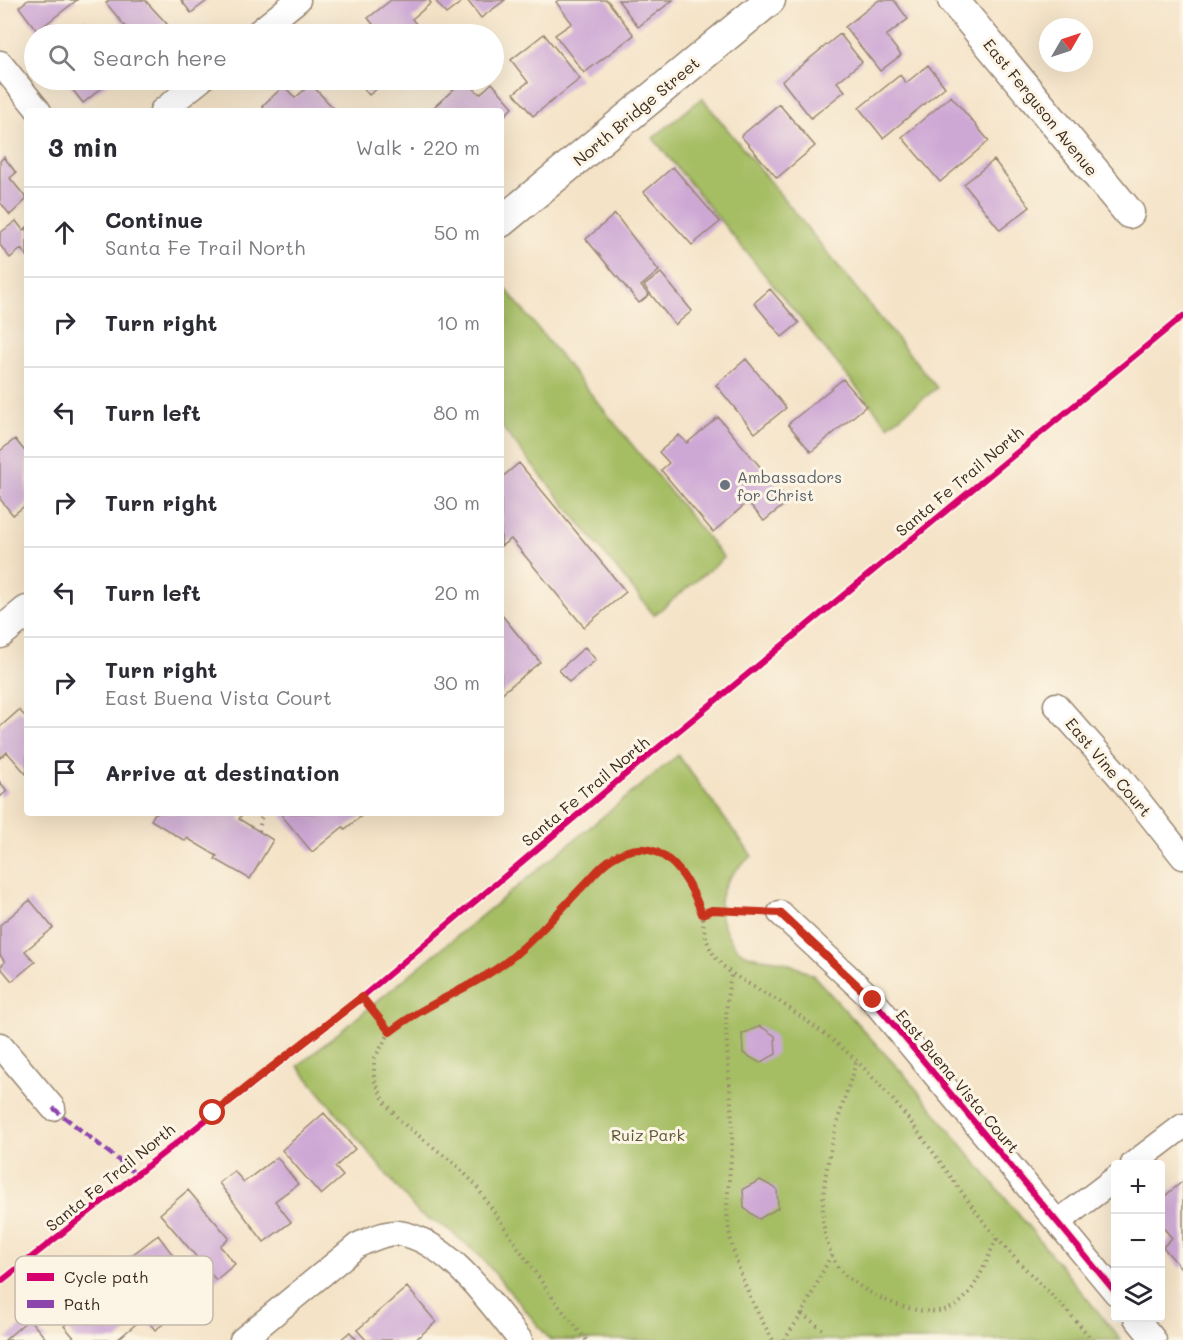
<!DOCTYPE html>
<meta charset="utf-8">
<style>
body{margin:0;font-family:Mali,sans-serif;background:#f7f7f7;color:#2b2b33}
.controls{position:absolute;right:18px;bottom:18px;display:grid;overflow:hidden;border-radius:6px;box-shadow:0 6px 24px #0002}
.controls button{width:54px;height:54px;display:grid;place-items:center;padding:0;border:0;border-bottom:2px solid #e1e1e2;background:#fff;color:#2b2b33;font:30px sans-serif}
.compass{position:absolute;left:1039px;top:18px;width:54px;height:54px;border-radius:50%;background:#fff;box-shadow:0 6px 24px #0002;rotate:51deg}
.stop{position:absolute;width:18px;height:18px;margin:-14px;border:4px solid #c8321e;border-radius:50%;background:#fff}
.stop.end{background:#c8321e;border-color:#fff;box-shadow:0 2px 6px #0008}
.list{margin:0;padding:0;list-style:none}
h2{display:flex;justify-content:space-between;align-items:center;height:78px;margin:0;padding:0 24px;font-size:26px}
h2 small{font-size:20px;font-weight:400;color:#7c7c81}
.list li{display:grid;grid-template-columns:39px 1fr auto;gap:18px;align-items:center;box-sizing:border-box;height:90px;padding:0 24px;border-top:2px solid #e1e1e2}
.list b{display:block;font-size:22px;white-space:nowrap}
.list p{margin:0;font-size:20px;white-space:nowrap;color:#7c7c81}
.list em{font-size:20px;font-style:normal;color:#7c7c81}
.icon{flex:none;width:33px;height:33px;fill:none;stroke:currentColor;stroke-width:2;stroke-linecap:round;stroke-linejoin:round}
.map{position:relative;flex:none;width:1183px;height:1340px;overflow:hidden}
.search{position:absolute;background:#fff;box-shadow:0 6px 24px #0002;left:24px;top:24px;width:480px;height:66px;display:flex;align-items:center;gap:15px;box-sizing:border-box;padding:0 21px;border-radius:33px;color:#7c7c81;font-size:22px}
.panel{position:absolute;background:#fff;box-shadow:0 6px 24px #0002;left:24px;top:108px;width:480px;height:708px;border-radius:6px}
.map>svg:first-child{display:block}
.green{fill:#a5bd63;stroke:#707440;stroke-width:1.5}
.building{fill:#cea8d5}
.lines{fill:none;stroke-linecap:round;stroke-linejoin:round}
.minor-casing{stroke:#988672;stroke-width:27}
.tertiary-casing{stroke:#988672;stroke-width:33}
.path{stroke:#988672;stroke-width:4;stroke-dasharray:1.5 4.5;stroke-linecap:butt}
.minor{stroke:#fff;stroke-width:24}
.tertiary{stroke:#fff;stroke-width:30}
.quiet{stroke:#8e44ad;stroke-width:4.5;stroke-dasharray:9 4.5;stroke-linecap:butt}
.cycleway-casing{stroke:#fcf5e5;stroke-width:10}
.cycleway{stroke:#d6006c;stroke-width:6}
.route{stroke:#c8321e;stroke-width:8}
.worship-dot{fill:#6b7280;stroke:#fcf5e5;stroke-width:2}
.labels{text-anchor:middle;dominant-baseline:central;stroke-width:6;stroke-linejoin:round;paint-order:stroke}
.street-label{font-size:16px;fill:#3b2a1e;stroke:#fcf5e5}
.worship-label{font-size:16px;fill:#5b616d;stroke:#fcf5e5;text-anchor:start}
.park-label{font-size:16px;fill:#5b5633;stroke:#fcf5e5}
.key{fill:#fcf5e5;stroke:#c2b8a9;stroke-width:1.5}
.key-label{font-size:16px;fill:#3b2a1e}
</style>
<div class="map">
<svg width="1183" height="1340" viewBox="0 0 1183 1340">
<rect width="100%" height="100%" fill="#fcf5e5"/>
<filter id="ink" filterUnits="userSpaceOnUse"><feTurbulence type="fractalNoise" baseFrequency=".0167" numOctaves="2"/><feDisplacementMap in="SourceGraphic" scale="12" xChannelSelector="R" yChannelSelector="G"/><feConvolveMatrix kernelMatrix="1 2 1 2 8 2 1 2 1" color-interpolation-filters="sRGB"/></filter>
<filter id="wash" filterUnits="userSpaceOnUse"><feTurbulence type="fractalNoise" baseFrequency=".008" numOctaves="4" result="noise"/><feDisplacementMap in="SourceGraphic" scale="24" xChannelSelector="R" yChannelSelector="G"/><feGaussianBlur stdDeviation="1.35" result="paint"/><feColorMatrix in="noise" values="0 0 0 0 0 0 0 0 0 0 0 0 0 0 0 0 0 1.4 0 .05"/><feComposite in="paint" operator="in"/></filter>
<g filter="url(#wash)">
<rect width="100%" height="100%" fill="#f4e3c7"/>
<path class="green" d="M702,98L937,388L888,426L653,138Z
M501,283L724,558L654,615L501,426Z
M678,755L752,856C726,875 710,899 726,931C729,938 736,949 743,953C755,959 767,958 780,961C793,964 803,970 814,976L908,1079L1121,1340H550L482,1258L448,1229L419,1214L298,1066Z"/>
<g id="blocks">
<path class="building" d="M28,0H77L37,31L19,7Z
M110,0H145L167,24L155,34H123L128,30L106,3Z
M181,0H208L191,13Z
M391,0H429L431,3L412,19L424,34H381L368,18Z
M435,0H464L446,14Z
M467,0H505L481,18Z
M559,0H607L634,35L584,73L555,35L572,23L556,2Z
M618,0H673L638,27Z
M879,0H894L908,19L886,36L901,55L880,71L845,27Z
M83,25L91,34H71Z
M359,27L365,34H350Z
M544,34L580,79L533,116L514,93L528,82L511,60Z
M840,34L862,62L837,82L845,91L811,118L782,81Z
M928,65L945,87L883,138L859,108L900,75L906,83Z
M65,80H112L83,103Z
M356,80H388L369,95Z
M464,80L480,94L492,83L513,107L501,119V111H437L434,107Z
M311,84L336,111H266L262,106L284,86L295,98Z
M951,96L989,141L940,182L902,137Z
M779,104L815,146L777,178L741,136Z
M4,157L16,173L10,178L27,199L10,215L0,202V161Z
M994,160L1030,207L1000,230L964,184Z
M673,167L720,222L692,245L644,192Z
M615,214L659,271L641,286L649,295L639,303L586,239Z
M16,221L23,230L27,227V256L21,249L10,258L0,245V233Z
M661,273L692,311L675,325L644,286Z
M770,289L799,323L782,337L754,303Z
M746,359L786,408L755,433L716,385Z
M843,379L866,406L811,452L788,424Z
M718,417L789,501L764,521L748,502L713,532L661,470L669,463L659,452L679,435L687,443Z
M15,439L27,454V504L13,515L0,499V451Z
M519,463L626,592L584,627L511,539L501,546V478Z
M501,614L540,662L501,694Z
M585,647L596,660L569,682L559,670Z
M19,710L27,718V775L7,752L0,758V727Z
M0,782L7,791L0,797Z
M155,813H237L241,816L239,819L273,840L250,879L215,859L217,856L187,838L185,841L151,820Z
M286,813H365L345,829L343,827L312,852L282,816Z
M30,900L53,928L25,951L35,962L12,981L0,967L5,962L0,955V925Z
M760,1026L775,1036L776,1054L760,1063L743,1053L742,1034Z
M324,1113L355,1149L335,1167L343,1176L321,1195L282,1150Z
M277,1157L298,1184L275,1201L291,1222L264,1242L219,1183L234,1171L244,1182Z
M760,1180L777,1189L778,1208L759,1219L744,1208L743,1189Z
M1183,1181V1267L1181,1268L1163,1247L1172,1238L1160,1224V1200Z
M188,1190L229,1238L220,1246L235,1264L216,1280L160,1214Z
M158,1235L187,1274L169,1288L185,1308L155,1330L110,1272Z
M97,1278L136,1324L117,1340H76L64,1326L88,1306L78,1294Z
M407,1287L436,1322L415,1340H366L357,1330Z
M29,1319L47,1340H5Z
M350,1332L357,1340H340Z"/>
</g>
</g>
<g filter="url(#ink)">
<use href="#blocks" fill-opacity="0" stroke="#988672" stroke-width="1.5"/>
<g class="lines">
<g class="minor-casing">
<path id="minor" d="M256,34L298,0
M0,63L39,111
M162,111L201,80
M1056,705L1119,776L1183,857
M780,913L873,1000L1116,1293
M0,1045L53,1108
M1133,1164L1183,1126
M1058,1222L1116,1178
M1136,1318L1154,1340
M242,1340L358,1245C370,1240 385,1232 398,1233C447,1239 491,1304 520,1340"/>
</g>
<g class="tertiary-casing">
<path id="tertiary" d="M953,0L1129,213
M501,222L770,0
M0,633L27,611"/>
</g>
<path class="path" d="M259,831L262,813
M757,912L712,910L702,914C707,966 729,972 770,996C788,1006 805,1020 822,1032C891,1082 934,1157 984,1222C1017,1265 1059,1298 1092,1340
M731,976C719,1025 734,1092 732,1144C731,1172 724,1203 729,1231C736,1269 753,1307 773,1340
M362,997L390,1032
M856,1063C840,1112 821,1167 823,1220C824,1234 831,1261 841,1271C862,1294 928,1326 958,1304C977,1290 987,1258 997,1238
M802,1314L822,1329
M586,1340L554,1300L475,1184L456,1165L400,1121L384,1101L374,1079V1059L390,1032L412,1015L509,960L609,859C662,833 685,868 702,914
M784,1340L802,1314L832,1253"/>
<use href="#minor" class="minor"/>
<use href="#tertiary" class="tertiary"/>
<path class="quiet" d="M53,1108L136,1174"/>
<g class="cycleway-casing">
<path id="cycleway" d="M780,913L873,1000L1116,1293
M0,1282L362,997L620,779L1183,316"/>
</g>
<use href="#cycleway" class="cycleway"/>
</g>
</g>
<g class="lines" filter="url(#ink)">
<path class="route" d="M213,1113L362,997L390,1032C427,1002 474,988 511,958C538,936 561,909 585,884C593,876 601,865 611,859C659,828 688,875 702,914L712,910L780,913L873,1000"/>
</g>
<circle class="worship-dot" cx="725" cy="485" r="6"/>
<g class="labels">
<g class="street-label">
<text transform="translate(1041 107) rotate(51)">East Ferguson Avenue</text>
<text transform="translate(636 111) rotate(-40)">North Bridge Street</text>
<text transform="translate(959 481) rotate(-40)">Santa Fe Trail North</text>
<text transform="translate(1109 767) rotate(50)">East Vine Court</text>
<text transform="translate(585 791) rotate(-40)">Santa Fe Trail North</text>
<text transform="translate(958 1081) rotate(50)">East Buena Vista Court</text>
<text transform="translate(110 1177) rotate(-39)">Santa Fe Trail North</text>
</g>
<g class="worship-label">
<text x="737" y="476">Ambassadors<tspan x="737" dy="18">for Christ</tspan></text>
</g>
<g class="park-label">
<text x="648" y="1134">Ruiz Park</text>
</g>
</g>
<rect x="15" y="1256" width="198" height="69" rx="9" class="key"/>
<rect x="27" y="1273" width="27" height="8" fill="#d6006c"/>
<rect x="27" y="1300" width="27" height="8" fill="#8e44ad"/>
<g class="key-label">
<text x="64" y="1283">Cycle path</text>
<text x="64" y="1310">Path</text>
</g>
</svg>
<div class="controls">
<button>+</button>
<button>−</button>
<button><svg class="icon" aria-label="layers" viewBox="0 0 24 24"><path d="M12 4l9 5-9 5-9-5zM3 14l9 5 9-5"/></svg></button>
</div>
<svg class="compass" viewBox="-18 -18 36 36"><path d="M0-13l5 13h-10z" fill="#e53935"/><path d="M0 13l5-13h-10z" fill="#7c7c81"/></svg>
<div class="stop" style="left:213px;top:1113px"></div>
<div class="stop end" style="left:873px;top:1000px"></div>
<div class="search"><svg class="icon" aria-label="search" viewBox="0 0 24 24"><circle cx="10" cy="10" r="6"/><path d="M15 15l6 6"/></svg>Search here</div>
<section class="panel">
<h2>3 min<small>Walk · 220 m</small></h2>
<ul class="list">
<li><svg class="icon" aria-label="ahead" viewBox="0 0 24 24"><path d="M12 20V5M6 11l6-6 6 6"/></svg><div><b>Continue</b><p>Santa Fe Trail North</p></div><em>50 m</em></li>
<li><svg class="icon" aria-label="right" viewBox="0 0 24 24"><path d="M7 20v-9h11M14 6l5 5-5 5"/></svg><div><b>Turn right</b></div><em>10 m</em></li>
<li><svg class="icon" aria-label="left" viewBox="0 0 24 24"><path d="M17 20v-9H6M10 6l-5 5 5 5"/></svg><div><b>Turn left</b></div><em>80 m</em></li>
<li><svg class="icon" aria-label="right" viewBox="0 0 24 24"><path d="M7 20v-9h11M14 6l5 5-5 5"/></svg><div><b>Turn right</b></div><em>30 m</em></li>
<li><svg class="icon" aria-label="left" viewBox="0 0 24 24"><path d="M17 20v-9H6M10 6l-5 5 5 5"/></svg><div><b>Turn left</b></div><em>20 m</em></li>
<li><svg class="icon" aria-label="right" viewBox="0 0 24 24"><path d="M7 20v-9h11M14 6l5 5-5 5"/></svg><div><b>Turn right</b><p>East Buena Vista Court</p></div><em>30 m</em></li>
<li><svg class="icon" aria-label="arrive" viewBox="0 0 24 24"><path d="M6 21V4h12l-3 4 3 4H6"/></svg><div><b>Arrive at destination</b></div></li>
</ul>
</section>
</div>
